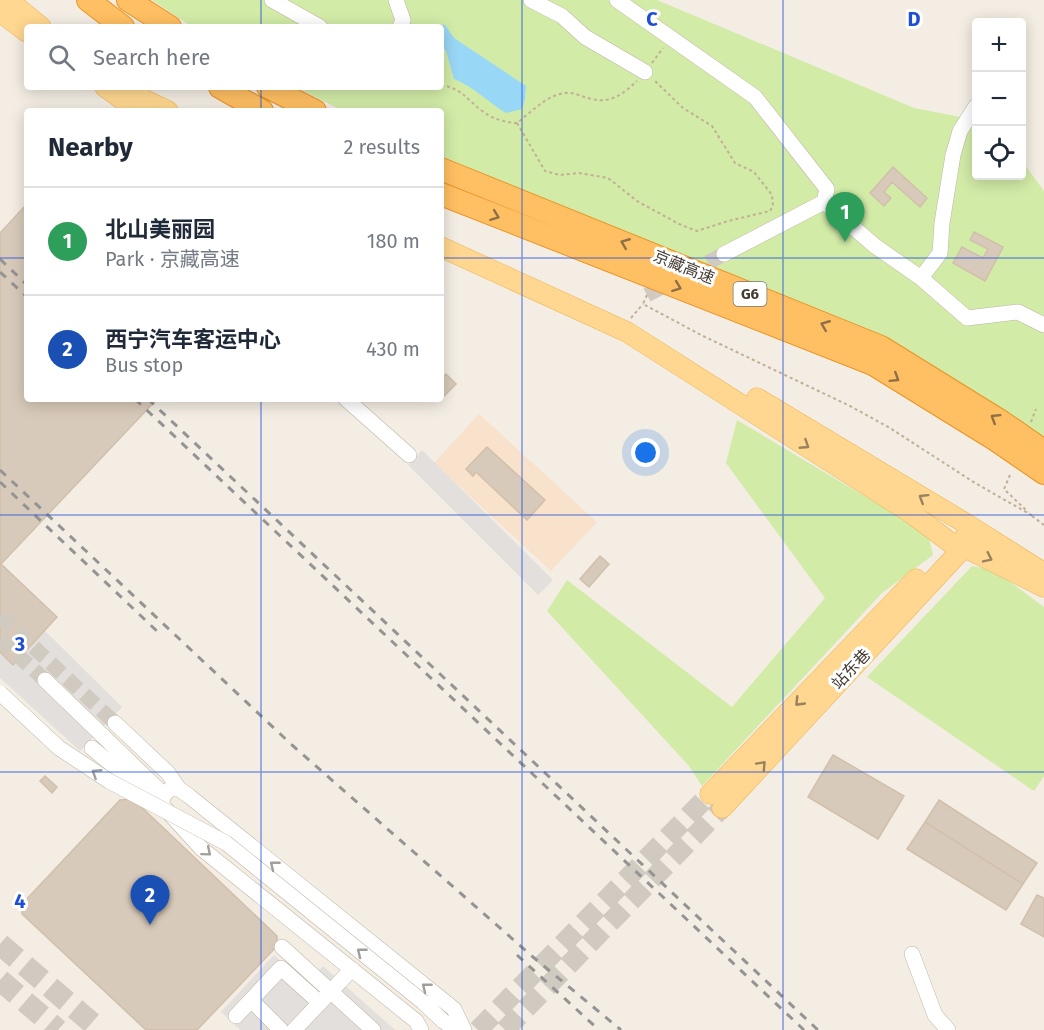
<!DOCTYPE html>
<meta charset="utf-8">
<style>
body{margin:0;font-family:"Fira Sans","Noto Sans SC",sans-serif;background:#f2f2f3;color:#1f2937}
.controls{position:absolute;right:18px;top:18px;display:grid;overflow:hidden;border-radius:6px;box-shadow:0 3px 15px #0003}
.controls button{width:54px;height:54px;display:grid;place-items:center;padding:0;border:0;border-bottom:2px solid #e0e1e3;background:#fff;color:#1f2937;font:30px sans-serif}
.you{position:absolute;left:646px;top:453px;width:21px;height:21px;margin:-15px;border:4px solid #fff;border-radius:50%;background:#1a73e8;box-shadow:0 0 0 9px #1a73e833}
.badge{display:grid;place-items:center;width:39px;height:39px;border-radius:50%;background:#ff200e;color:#fff;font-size:20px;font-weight:700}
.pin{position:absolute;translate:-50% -50px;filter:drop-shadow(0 2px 3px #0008)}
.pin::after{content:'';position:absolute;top:32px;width:21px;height:18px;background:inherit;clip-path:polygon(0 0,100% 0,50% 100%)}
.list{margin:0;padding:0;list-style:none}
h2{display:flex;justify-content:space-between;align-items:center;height:78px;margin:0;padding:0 24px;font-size:26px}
h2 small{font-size:20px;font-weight:400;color:#747a83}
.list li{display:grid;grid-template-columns:39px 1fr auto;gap:18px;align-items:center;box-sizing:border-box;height:108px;padding:0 24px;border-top:2px solid #e0e1e3}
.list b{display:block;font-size:22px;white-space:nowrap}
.list p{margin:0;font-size:20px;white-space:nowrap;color:#747a83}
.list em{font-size:20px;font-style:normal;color:#747a83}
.icon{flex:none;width:33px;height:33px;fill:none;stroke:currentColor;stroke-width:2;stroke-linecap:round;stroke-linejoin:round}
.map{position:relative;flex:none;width:1044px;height:1030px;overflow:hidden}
.search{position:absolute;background:#fff;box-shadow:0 3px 15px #0003;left:24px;top:24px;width:420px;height:66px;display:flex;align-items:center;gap:15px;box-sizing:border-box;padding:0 21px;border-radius:6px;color:#747a83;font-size:22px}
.panel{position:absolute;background:#fff;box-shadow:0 3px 15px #0003;left:24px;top:108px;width:420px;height:294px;border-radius:6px}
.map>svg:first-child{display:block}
.commercial{fill:#f8e2cb}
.green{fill:#d2eba7}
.parking{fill:#e3dfdc}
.water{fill:#99d7f6}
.building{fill:#d8caba;stroke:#d1bfaa;stroke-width:1.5}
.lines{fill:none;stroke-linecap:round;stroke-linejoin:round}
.minor-tunnel{stroke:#d0cac0;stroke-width:15;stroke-dasharray:15 8;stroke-linecap:butt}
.major-tunnel{stroke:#d0cac0;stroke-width:20;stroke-dasharray:20 10;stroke-linecap:butt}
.highway-tunnel{stroke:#d0cac0;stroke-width:22;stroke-dasharray:22 11;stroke-linecap:butt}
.minor-casing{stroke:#bfb4a5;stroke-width:16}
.major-casing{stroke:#edb556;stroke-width:21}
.highway-casing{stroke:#ea9325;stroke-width:24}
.path{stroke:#c2af95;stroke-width:2;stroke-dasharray:3 3;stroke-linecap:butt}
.minor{stroke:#fff;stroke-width:15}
.major{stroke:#ffd790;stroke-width:20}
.highway{stroke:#ffbf62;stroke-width:22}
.rail{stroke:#949494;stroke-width:3;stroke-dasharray:8 8;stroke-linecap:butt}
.minor-bridge-casing{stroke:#bfb4a5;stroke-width:16;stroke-linecap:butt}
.minor-bridge{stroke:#fff;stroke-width:15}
.oneway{stroke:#8f7046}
.oneway2{stroke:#99825d}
.oneway3{stroke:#a29e99}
.grid{fill:none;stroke:#1d4ed8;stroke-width:1.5;stroke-opacity:0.55}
.labels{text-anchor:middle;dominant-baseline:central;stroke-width:6;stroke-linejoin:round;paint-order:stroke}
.shield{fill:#fff;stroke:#7d7670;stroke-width:1.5}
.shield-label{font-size:15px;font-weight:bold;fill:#453c33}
.street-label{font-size:16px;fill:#453c33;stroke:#fff}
.grid-label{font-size:20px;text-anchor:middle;font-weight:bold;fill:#1d4ed8;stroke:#fff;stroke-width:6;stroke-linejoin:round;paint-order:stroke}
</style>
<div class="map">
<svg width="1044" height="1030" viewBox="0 0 1044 1030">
<rect width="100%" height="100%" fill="#f3ede3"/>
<path class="commercial" d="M479,414L597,522L551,571L434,463Z"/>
<path class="green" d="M152,0H657L914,108L976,120V176H1022V161L1044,191V444L705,267L441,156V111H343L296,87H441V27H192Z
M737,420L928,534L933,555L882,593L702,786L689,766L547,611L567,580L732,707L825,598L726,463Z
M972,566L994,570L1044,607V776L1034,791L867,677Z"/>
<path class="parking" d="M422,450L553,580L538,595L408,465Z
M32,618L122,707L80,751L0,678V649Z
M274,955L306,984L323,966L395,1030H240L221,1012Z"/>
<path class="water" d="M437,25H445L454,38L526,86L525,99L522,109L506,113C488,102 474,87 454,79L446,51L441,45V27H434Z"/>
<path class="building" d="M893,167L927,198L920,207L892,182L884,192L891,198L884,206L870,193Z
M27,204V399H157L1,564L57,617L13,665L0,652V233Z
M974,232L1003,247L985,281L953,263L962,247L983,258L988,249L970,240Z
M446,374L456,384L441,399V379Z
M487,447L545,500L527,520L476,472L473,476L466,469Z
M600,556L609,564L589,587L580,579Z
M833,755L904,796L878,839L808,797Z
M45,776L57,787L52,793L40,781Z
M133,799L277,936V946L197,1030H146L22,914V904L120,800Z
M939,800L1037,863L1023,884L925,822Z
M925,822L1023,884L1006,910L907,849Z
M1037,895L1044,898V937L1021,924Z"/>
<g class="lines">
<path class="minor-tunnel" d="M647,295L724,254
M0,616L115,723
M0,639L45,680"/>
<path class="major-tunnel" d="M478,1030L710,794
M505,1030L722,808"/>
<path class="highway-tunnel" d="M0,944L100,1030
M0,980L58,1030"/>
<g class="minor-casing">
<path id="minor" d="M272,0L320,27
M396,0L403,20L400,27
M531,0L562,16L585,37L645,72
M617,0L755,97L827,189L824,202L875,246L921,278L967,318L1018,312L1044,325
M724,254L824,202
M921,278L940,253L942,223L953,155L960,131L976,106
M346,399L409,455
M45,680L164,795
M115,723L168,773L179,789
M92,748L154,800
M282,947L373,1030
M912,954L935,1015L948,1030
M251,1000L281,1030
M423,1002L443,1021L457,1030
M236,1016L281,968L320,1003
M294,1030L352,969
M421,1030L416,1021L202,849L161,804L164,795L170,789H179L189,796L454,1009L464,1030"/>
</g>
<g class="major-casing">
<path id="major" d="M8,0L41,27
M0,12L27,32
M105,87L134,108
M126,87L145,100L168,111
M441,247L627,332L911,513L951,543L964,547L1044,587
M757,398L965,523L1044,573
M710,794L916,579
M722,808L964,547L965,537"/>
</g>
<g class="highway-casing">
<path id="highway" d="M88,0L123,27
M128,0L170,27
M220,87L262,111
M268,87L315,111
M441,169L881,347L1002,422L1044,451
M441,194L873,364L996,440L1044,473"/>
</g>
<path class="path" d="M652,63L663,48
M441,85C463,89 465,98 481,110C492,119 504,122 517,123C530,113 544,98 560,94C573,90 580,97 592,99C611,104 624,93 637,81
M517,123L545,171L560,175L579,173L608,178L637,201L679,224L697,231L728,221L770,211L773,206L772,195L754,172L735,163L712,126L683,108L654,80
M647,295L643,304L701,335L850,406L890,428L975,483L1033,516
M631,318L643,304
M1031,422L1036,409
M1010,475L1004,489L1028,512
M1032,516L1044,525"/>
<use href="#minor" class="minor"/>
<use href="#major" class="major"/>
<use href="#highway" class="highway"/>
<path class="rail" d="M0,259L27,285
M0,272L27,297
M135,399L804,1030
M148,399L818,1030
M0,470L292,745L533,957L621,1030
M0,482L160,634
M517,955L599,1030"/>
<g class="minor-bridge-casing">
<path id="minor-bridge" d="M0,693L59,748L109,781L226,843L423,1002"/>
</g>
<use href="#minor-bridge" class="minor-bridge"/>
</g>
<defs><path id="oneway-chevron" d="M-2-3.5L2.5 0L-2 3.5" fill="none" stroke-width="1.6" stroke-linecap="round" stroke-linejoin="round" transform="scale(1.5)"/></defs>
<g class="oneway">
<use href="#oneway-chevron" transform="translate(495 216) rotate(21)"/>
<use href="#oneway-chevron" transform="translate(625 243) rotate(-158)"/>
<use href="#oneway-chevron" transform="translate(677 287) rotate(21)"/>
<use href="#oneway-chevron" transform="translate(825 325) rotate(-158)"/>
<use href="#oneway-chevron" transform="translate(895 378) rotate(32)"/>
<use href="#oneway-chevron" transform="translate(995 418) rotate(-148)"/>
</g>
<g class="oneway2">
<use href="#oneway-chevron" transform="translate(805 445) rotate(33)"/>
<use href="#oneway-chevron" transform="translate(923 498) rotate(-148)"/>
<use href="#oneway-chevron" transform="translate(988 558) rotate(26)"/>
<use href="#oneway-chevron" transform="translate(799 702) rotate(134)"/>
<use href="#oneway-chevron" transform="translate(762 765) rotate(-47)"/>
</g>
<g class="oneway3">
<use href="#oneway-chevron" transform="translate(96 773) rotate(-147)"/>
<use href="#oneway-chevron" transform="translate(207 852) rotate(40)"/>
<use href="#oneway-chevron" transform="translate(274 865) rotate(-141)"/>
<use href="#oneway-chevron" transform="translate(361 952) rotate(-141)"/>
<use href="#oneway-chevron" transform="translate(426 987) rotate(-141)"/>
</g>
<path class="grid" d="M261,0V27M522,0V1030M783,0V1030M261,87V111M0,258H27M441,258H1044M261,399V1030M0,515H1044M0,772H1044"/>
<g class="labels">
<rect class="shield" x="733.5" y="282" width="33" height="24" rx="4.5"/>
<g class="shield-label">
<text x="750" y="294">G6</text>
</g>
<g class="street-label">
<text transform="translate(684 267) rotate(22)">京藏高速</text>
<text transform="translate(851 669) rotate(-47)">站东巷</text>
</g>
</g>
<g class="grid-label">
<text x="652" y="26">C</text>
<text x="914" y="26">D</text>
<text x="20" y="651">3</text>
<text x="20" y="908">4</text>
</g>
</svg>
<div class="controls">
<button>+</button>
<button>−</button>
<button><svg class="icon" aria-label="locate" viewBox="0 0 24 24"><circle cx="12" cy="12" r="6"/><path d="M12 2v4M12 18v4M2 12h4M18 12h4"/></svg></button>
</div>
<div class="you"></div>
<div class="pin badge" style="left:845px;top:242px;background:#2e9e5b">1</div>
<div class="pin badge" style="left:150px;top:925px;background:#1a4fb4">2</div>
<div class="search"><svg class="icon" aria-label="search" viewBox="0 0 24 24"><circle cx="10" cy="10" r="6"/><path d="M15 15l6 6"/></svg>Search here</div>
<section class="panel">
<h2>Nearby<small>2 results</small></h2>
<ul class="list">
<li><span class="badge" style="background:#2e9e5b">1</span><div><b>北山美丽园</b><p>Park · 京藏高速</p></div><em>180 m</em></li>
<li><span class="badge" style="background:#1a4fb4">2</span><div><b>西宁汽车客运中心</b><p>Bus stop</p></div><em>430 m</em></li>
</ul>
</section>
</div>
